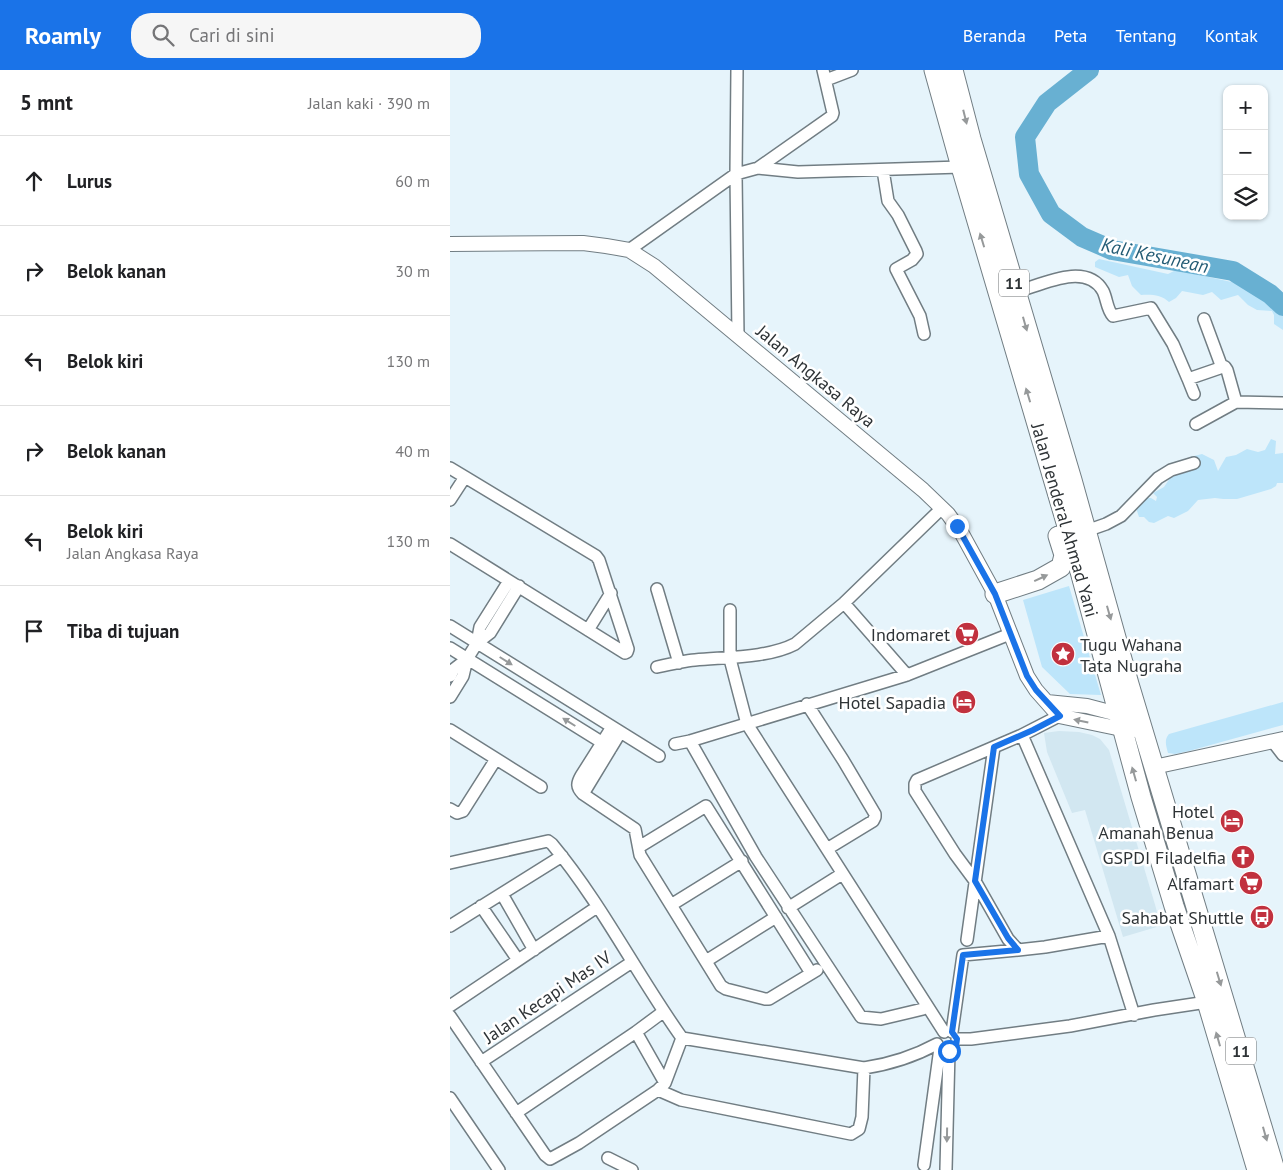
<!DOCTYPE html>
<html lang="id">
<meta charset="utf-8">
<style>
body{margin:0;font-family:"PT Sans",sans-serif;background:#f6f6f6;color:#202124}
.controls{position:absolute;right:15px;top:15px;display:grid;overflow:hidden;border-radius:10px;box-shadow:0 1px 4px #0004}
.controls button{width:45px;height:45px;display:grid;place-items:center;padding:0;border:0;border-bottom:1px solid #e0e0e0;background:#fff;color:#202124;font:25px sans-serif}
.stop{position:absolute;width:15px;height:15px;margin:-11px;border:4px solid #1a73e8;border-radius:50%;background:#fff}
.stop.end{background:#1a73e8;border-color:#fff;box-shadow:0 1px 5px #0008}
.list{margin:0;padding:0;list-style:none}
h2{display:flex;justify-content:space-between;align-items:center;height:65px;margin:0;padding:0 20px;font-size:21px}
h2 small{font-size:16px;font-weight:400;color:#757577}
.list li{display:grid;grid-template-columns:32px 1fr auto;gap:15px;align-items:center;box-sizing:border-box;height:90px;padding:0 20px;border-top:1px solid #e0e0e0}
.list b{display:block;font-size:19px;white-space:nowrap}
.list p{margin:0;font-size:16px;white-space:nowrap;color:#757577}
.list em{font-size:16px;font-style:normal;color:#757577}
.icon{flex:none;width:28px;height:28px;fill:none;stroke:currentColor;stroke-width:2;stroke-linecap:round;stroke-linejoin:round}
.map{position:relative;flex:none;width:833px;height:1100px;overflow:hidden}
header{display:flex;align-items:center;gap:30px;box-sizing:border-box;height:70px;padding:0 25px;background:#1a73e8;color:#fff}
header strong{font-size:24px}
nav{display:flex;gap:28px;margin-inline-start:auto;font-size:18px}
.search{width:350px;height:45px;background:#f6f6f6;display:flex;align-items:center;gap:12px;box-sizing:border-box;padding:0 18px;border-radius:20px;color:#757577;font-size:19px}
main{display:flex}
aside{flex:1;background:#fff}
.map>svg:first-child{display:block}
.built{fill:#d2e7f1}
.green{fill:#bde5fa}
.lines{fill:none;stroke-linecap:round;stroke-linejoin:round}
.river{stroke:#68b0d2;stroke-width:20}
.minor-casing{stroke:#717d83;stroke-width:14}
.tertiary-casing{stroke:#717d83;stroke-width:16}
.trunk-casing{stroke:#717d83;stroke-width:21}
.minor{stroke:#fff;stroke-width:11}
.tertiary{stroke:#fff;stroke-width:14}
.trunk{stroke:#fff;stroke-width:19}
.oneway{fill:#96999a}
.route{stroke:#1a73e8;stroke-width:6}
.labels{text-anchor:middle;dominant-baseline:central;stroke-width:5;stroke-linejoin:round;paint-order:stroke}
.shield{fill:#fff;stroke:#6d7072;stroke-width:1}
.shield-label{font-size:16px;font-weight:bold;fill:#2e3336}
.street-label{font-size:18px;fill:#2e3336;stroke:#fff}
.poi-label{font-size:18px;fill:#2e3336;stroke:#fff;text-anchor:end}
.water-label{font-size:19px;font-style:italic;fill:#245c75;stroke:#fff}
</style>
<header>
<strong>Roamly</strong>
<div class="search"><svg class="icon" aria-label="search" viewBox="0 0 24 24"><circle cx="10" cy="10" r="6"/><path d="M15 15l6 6"/></svg>Cari di sini</div>
<nav><a>Beranda</a><a>Peta</a><a>Tentang</a><a>Kontak</a></nav>
</header>
<main>
<aside>
<h2>5 mnt<small>Jalan kaki · 390 m</small></h2>
<ul class="list">
<li><svg class="icon" aria-label="ahead" viewBox="0 0 24 24"><path d="M12 20V5M6 11l6-6 6 6"/></svg><div><b>Lurus</b></div><em>60 m</em></li>
<li><svg class="icon" aria-label="right" viewBox="0 0 24 24"><path d="M7 20v-9h11M14 6l5 5-5 5"/></svg><div><b>Belok kanan</b></div><em>30 m</em></li>
<li><svg class="icon" aria-label="left" viewBox="0 0 24 24"><path d="M17 20v-9H6M10 6l-5 5 5 5"/></svg><div><b>Belok kiri</b></div><em>130 m</em></li>
<li><svg class="icon" aria-label="right" viewBox="0 0 24 24"><path d="M7 20v-9h11M14 6l5 5-5 5"/></svg><div><b>Belok kanan</b></div><em>40 m</em></li>
<li><svg class="icon" aria-label="left" viewBox="0 0 24 24"><path d="M17 20v-9H6M10 6l-5 5 5 5"/></svg><div><b>Belok kiri</b><p>Jalan Angkasa Raya</p></div><em>130 m</em></li>
<li><svg class="icon" aria-label="arrive" viewBox="0 0 24 24"><path d="M6 21V4h12l-3 4 3 4H6"/></svg><div><b>Tiba di tujuan</b></div></li>
</ul>
</aside>
<div class="map">
<svg width="833" height="1100" viewBox="0 0 833 1100">
<rect width="100%" height="100%" fill="#e6f4fb"/>
<path class="built" d="M609,661L629,662L642,665L650,669L659,680L706,838L710,856L673,867L635,740L622,743L597,682L594,663Z"/>
<path class="green" d="M649,189L718,204L726,200L791,214L806,224L819,229L833,241V260L824,254V245L822,241L807,240L798,235L788,225L771,230L762,222L753,225L732,221L726,228L719,232C712,225 701,224 691,225L682,216L678,205L669,207L645,197V192Z
M821,369L826,371L825,384L833,383V413H827L826,416L821,419L787,429H773L765,428L748,430L738,441L724,448L718,446L704,453L699,452L694,447H689L686,438L697,428H701L706,431L707,427L703,423L714,417L720,408L728,402L733,403L737,400L740,387L752,384L764,390L768,401L776,387L786,385L797,379L808,382L815,380Z
M619,516L651,625L620,624L592,597L573,530Z
M833,632V655L739,681L725,684L718,683C716,675 714,670 719,664Z"/>
<g class="lines">
<path class="river" d="M639,0L597,33L575,67L579,104L601,144L632,167L662,180L783,201L820,224L833,236"/>
<g class="minor-casing">
<path id="minor" d="M287,0L286,104L288,266
M376,10L402,0
M308,98L382,46L383,43L373,0
M433,100L438,131L448,145L466,181L467,184L462,190L446,199L470,246L474,264
M179,180L286,104L308,98L348,102L511,97
M566,222C591,215 636,191 653,221C657,229 657,240 663,246L701,238L723,274L738,309L770,298L771,295L754,249
M738,309L744,324
M786,332L833,333
M746,354L786,332L777,300L775,297L771,295
M0,398L15,407
M0,430L15,407L146,486L149,490L178,579L177,582L175,583L0,474
M636,461L656,454L671,446L708,408L721,400L744,393
M207,519L229,593
M394,533L457,605
M280,540V589L297,654L494,962
M0,556L209,686
M138,560L161,523
M27,573L40,563L69,516
M0,578L161,678
M207,597C220,594 233,591 245,590C276,587 318,588 345,574L394,533L492,438
M0,606L4,599L17,589
M0,627L13,606L17,589L27,573L30,557L59,511
M357,634L393,690L425,744V747L423,751L377,779
M609,646L572,665L659,866L684,945
M162,657L131,706C127,713 126,717 133,724L185,759L190,785L271,916L276,919L315,929H319L367,900
M0,660L91,717
M240,671L306,787L411,947L431,949L473,939
M823,672L833,685
M225,674L240,671L457,605L560,564
M544,677L467,710L465,714V721L472,732L505,784L525,811L558,869L568,880L595,877L659,866
M133,724L170,663
M0,739L7,743L13,741L46,689
M189,777L256,736L361,903
M0,793L98,771L102,774C152,834 187,905 232,968L215,1013L208,1020L129,1073L100,1089L95,1085L0,946
M52,824L84,880
M221,835L292,791
M31,836L68,890
M338,838L392,804
M0,856L112,786
M517,870L544,677L572,665
M256,891L326,847
M0,936L147,837
M186,962L215,1013
M502,962L513,885L568,880
M232,968L414,998C441,994 463,987 487,974
M507,969H521L620,956L704,940L757,932
M31,992L182,892
M208,1020L231,1030L401,1064L409,1059L412,1047L414,998
M0,1028L49,1100
M66,1043L186,962L213,942
M158,1088L182,1100
M474,1095L490,978
M496,1099L499,981"/>
</g>
<g class="tertiary-casing">
<path id="tertiary" d="M0,174L133,173L156,176L179,180L204,196L473,420L498,444L511,462L545,524L577,606L586,620L609,646L681,661
M597,632L637,636L675,646
M704,697L833,669"/>
</g>
<g class="trunk-casing">
<path id="trunk" d="M484,0L511,97L625,483L691,727L724,836L757,932L807,1100
M503,0L521,69L622,410L679,614L825,1100
M545,524L588,510L611,497L614,485L608,466"/>
</g>
<use href="#minor" class="minor"/>
<use href="#tertiary" class="tertiary"/>
<use href="#trunk" class="trunk"/>
</g>
<defs><path id="oneway-solid" d="M-6-.8H1V-3.2L6.5 0L1 3.2V.8H-6Z" transform="scale(1.25)"/></defs>
<g class="oneway">
<use href="#oneway-solid" transform="translate(515 47) rotate(76)"/>
<use href="#oneway-solid" transform="translate(532 170) rotate(-107)"/>
<use href="#oneway-solid" transform="translate(575 254) rotate(74)"/>
<use href="#oneway-solid" transform="translate(578 325) rotate(-107)"/>
<use href="#oneway-solid" transform="translate(591 508) rotate(-25)"/>
<use href="#oneway-solid" transform="translate(659 543) rotate(74)"/>
<use href="#oneway-solid" transform="translate(56 591) rotate(32)"/>
<use href="#oneway-solid" transform="translate(631 651) rotate(-168)"/>
<use href="#oneway-solid" transform="translate(119 652) rotate(-148)"/>
<use href="#oneway-solid" transform="translate(684 704) rotate(-106)"/>
<use href="#oneway-solid" transform="translate(769 909) rotate(73)"/>
<use href="#oneway-solid" transform="translate(768 969) rotate(-106)"/>
<use href="#oneway-solid" transform="translate(815 1064) rotate(74)"/>
<use href="#oneway-solid" transform="translate(497 1065) rotate(91)"/>
</g>
<g class="lines">
<path class="route" d="M499,981C505,978 507,975 507,969L502,962L513,885L568,880L558,868L525,811L544,677L583,660L610,646L586,620L577,606L545,524L507,456"/>
</g>
<defs>
<g id="supermarket-disc" transform="scale(1.25)"><circle r="9.5" fill="#c1313e" stroke="#fff"/><path d="M-6-5.5h2.5l.6 2H6L4.5 2H-2.5L-4.4-4H-6ZM-1.5 3.2a1.3 1.3 0 1 0 .1 0ZM3 3.2a1.3 1.3 0 1 0 .1 0Z" fill="#fff"/></g>
<g id="sight-disc" transform="scale(1.25)"><circle r="9.5" fill="#c1313e" stroke="#fff"/><path d="M0-6L1.8-2.2L6-1.7L2.9 1.2L3.7 5.4L0 3.3L-3.7 5.4L-2.9 1.2L-6-1.7L-1.8-2.2Z" fill="#fff"/></g>
<g id="hotel-disc" transform="scale(1.25)"><circle r="9.5" fill="#c1313e" stroke="#fff"/><path d="M-6-4.5h1.5V1H6V5H4.5V3h-9V5H-6ZM-4 0a1.8 1.8 0 1 1 3.6 0ZM.5 0V-2.5h3Q6-2.5 6 0Z" fill="#fff"/></g>
<g id="church-disc" transform="scale(1.25)"><circle r="9.5" fill="#c1313e" stroke="#fff"/><path d="M-1.2-6h2.4v3.5h3.3v2.4h-3.3V6h-2.4V-.1h-3.3v-2.4h3.3Z" fill="#fff"/></g>
<g id="bus-disc" transform="scale(1.25)"><circle r="9.5" fill="#c1313e" stroke="#fff"/><path d="M-5-6H5V4H4V6H2V4H-2V6H-4V4H-5ZM-3.5-4V0h7V-4ZM-3.5 1.2v1.5H-2V1.2ZM2 1.2v1.5H3.5V1.2Z" fill="#fff"/></g>
</defs>
<g fill-rule="evenodd">
<use href="#supermarket-disc" x="517" y="564"/>
<use href="#sight-disc" x="613" y="584"/>
<use href="#hotel-disc" x="514" y="632"/>
<use href="#hotel-disc" x="782" y="751"/>
<use href="#church-disc" x="793" y="787"/>
<use href="#supermarket-disc" x="801" y="813"/>
<use href="#bus-disc" x="812" y="847"/>
</g>
<g class="labels">
<g class="shield">
<rect x="549" y="199.5" width="30" height="27" rx="4"/>
<rect x="776" y="967.5" width="30" height="27" rx="4"/>
</g>
<g class="shield-label">
<text x="564" y="213">11</text>
<text x="791" y="981">11</text>
</g>
<g class="street-label">
<text transform="translate(366 306) rotate(40)">Jalan Angkasa Raya</text>
<text transform="translate(615 450) rotate(74)">Jalan Jenderal Ahmad Yani</text>
<text transform="translate(97 927) rotate(-34)">Jalan Kecapi Mas IV</text>
</g>
<g class="poi-label">
<text x="500" y="564">Indomaret</text>
<text x="630" y="574" text-anchor="start">Tugu Wahana<tspan x="630" dy="21">Tata Nugraha</tspan></text>
<text x="496" y="632">Hotel Sapadia</text>
<text x="764" y="741">Hotel<tspan x="764" dy="21">Amanah Benua</tspan></text>
<text x="776" y="787">GSPDI Filadelfia</text>
<text x="784" y="813">Alfamart</text>
<text x="794" y="847">Sahabat Shuttle</text>
</g>
<g class="water-label">
<text transform="translate(705 185) rotate(12)">Kali Kesunean</text>
</g>
</g>
</svg>
<div class="controls">
<button>+</button>
<button>−</button>
<button><svg class="icon" aria-label="layers" viewBox="0 0 24 24"><path d="M12 4l9 5-9 5-9-5zM3 14l9 5 9-5"/></svg></button>
</div>
<div class="stop" style="left:499px;top:981px"></div>
<div class="stop end" style="left:507px;top:456px"></div>
</div>
</main>
